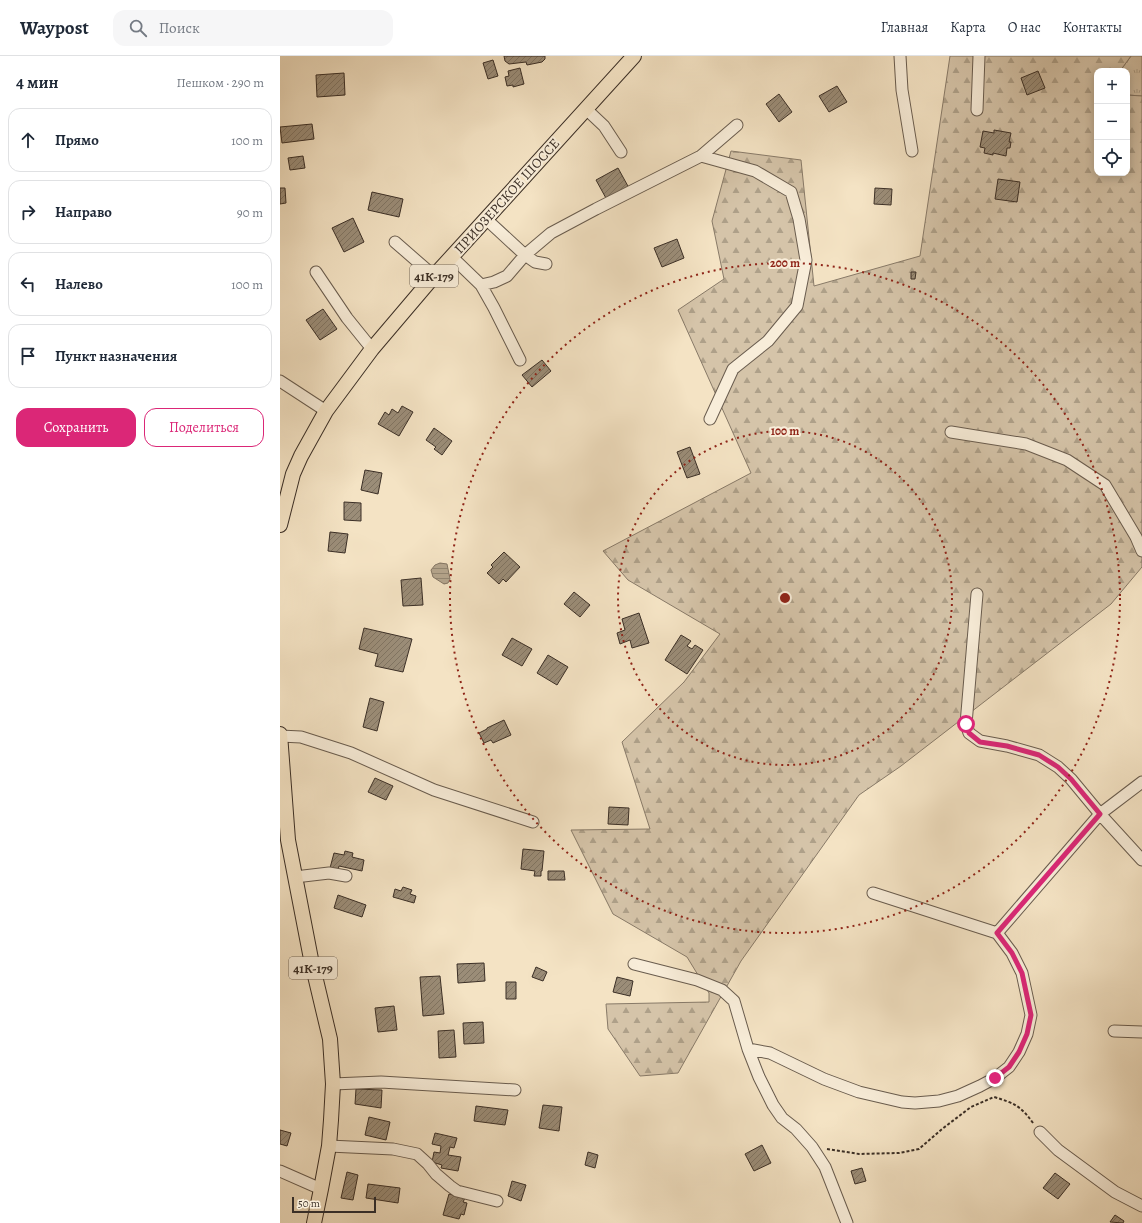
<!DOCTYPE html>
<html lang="ru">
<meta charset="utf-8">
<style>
body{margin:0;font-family:Alegreya,serif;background:#f6f6f7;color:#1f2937}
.controls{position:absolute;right:12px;top:12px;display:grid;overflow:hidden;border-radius:8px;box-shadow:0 2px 10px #0003}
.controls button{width:36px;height:36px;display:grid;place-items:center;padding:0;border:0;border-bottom:1px solid #e0e1e3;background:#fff;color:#1f2937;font:20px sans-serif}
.scale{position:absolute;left:12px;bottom:10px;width:84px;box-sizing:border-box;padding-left:4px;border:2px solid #3b2f26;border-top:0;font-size:11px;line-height:14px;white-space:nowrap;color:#3b2f26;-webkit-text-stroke:3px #f8edd9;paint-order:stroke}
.stop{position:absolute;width:12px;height:12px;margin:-9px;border:3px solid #db2777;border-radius:50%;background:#fff}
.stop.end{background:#db2777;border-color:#fff;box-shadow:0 1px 4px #0008}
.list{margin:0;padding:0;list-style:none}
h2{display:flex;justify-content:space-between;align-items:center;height:52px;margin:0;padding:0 16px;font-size:17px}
h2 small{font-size:13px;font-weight:400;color:#747a83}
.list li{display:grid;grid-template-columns:26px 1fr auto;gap:12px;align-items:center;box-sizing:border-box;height:64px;margin:0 8px 8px;padding:0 8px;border:1px solid #e0e1e3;border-radius:12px}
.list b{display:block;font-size:15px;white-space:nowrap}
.list em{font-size:13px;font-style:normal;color:#747a83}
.actions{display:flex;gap:8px;padding:12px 16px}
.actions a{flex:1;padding:9px 0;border:1px solid #db2777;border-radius:12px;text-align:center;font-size:14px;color:#db2777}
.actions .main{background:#db2777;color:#fff}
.icon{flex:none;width:22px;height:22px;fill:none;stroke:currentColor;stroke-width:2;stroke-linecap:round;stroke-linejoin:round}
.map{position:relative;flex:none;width:862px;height:1167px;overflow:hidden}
header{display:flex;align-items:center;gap:24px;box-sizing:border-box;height:56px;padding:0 20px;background:#fff;border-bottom:1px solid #e0e1e3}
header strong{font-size:19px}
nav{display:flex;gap:22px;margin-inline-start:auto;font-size:14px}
.search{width:280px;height:36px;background:#f6f6f7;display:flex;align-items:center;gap:10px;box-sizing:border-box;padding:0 14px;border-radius:12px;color:#747a83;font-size:15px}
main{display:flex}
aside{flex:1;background:#fff}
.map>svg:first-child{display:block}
.grass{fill:url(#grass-tufts);stroke:#887a68}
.forest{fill:url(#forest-firs);stroke:#887a68}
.water{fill:url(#water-rules);stroke:#847664}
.building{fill:url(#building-hatch);stroke:#3b2f26}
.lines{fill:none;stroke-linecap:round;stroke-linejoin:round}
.minor-casing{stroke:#695c4e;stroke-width:13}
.major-casing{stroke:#3b2f26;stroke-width:16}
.path{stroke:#3b2f26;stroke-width:2;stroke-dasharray:3 2;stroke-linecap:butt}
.minor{stroke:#f8edd9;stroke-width:11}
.major{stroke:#f4e3c4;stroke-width:14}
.route{stroke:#db2777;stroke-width:5}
.ring{fill:none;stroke:#8f2418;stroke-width:2;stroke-dasharray:2 4}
.labels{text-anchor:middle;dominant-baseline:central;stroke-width:4;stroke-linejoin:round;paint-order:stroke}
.shield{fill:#f8edd9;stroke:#74685c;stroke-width:1}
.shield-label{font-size:13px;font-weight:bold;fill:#3b2f26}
.street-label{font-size:14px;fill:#3b2f26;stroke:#f8edd9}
.centre{fill:#8f2418;stroke:#f8edd9;stroke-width:2}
.ring-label{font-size:12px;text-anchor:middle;font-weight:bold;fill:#8f2418;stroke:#f8edd9;stroke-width:4;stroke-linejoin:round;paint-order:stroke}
</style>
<header>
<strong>Waypost</strong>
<div class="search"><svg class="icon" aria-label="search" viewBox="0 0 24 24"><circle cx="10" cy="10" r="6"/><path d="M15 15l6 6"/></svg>Поиск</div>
<nav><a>Главная</a><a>Карта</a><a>О нас</a><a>Контакты</a></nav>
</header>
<main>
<aside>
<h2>4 мин<small>Пешком · 290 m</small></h2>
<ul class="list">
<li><svg class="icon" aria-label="ahead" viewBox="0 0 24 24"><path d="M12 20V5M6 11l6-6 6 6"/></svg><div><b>Прямо</b></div><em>100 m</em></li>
<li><svg class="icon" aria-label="right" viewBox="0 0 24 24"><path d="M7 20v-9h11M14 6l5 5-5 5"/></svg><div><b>Направо</b></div><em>90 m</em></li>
<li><svg class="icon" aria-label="left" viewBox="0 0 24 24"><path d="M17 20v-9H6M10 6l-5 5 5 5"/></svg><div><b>Налево</b></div><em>100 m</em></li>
<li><svg class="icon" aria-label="arrive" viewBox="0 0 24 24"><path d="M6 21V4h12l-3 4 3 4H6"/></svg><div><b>Пункт назначения</b></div></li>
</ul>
<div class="actions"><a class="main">Сохранить</a><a>Поделиться</a></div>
</aside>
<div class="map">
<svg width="862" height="1167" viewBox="0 0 862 1167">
<defs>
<pattern id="grass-tufts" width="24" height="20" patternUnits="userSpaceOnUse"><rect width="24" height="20" fill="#d5c4a9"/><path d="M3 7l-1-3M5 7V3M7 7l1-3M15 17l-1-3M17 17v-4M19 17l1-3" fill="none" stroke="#aea089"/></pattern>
<pattern id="forest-firs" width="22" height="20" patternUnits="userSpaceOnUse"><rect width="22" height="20" fill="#d5c4a9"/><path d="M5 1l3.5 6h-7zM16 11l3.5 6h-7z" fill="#aea089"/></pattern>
<pattern id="water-rules" width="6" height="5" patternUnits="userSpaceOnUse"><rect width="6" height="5" fill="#b5a68e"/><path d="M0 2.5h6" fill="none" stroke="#948874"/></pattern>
<pattern id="building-hatch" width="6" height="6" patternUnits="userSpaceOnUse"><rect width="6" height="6" fill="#9b8d78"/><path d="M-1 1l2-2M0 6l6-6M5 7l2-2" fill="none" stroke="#807462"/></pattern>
</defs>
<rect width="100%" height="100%" fill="#f4e3c4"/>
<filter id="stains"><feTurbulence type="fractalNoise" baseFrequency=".005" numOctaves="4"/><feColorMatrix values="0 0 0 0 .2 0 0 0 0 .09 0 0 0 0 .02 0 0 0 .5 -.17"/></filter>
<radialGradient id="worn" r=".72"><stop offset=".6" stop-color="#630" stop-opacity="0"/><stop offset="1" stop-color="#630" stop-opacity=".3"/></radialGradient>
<path class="grass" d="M851,0H862V40L847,39V15H840Z"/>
<path class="forest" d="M670,0H851L840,15H817V117H847V39L862,40V511L831,548L621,710L579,739L461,905L398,1017L360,1020L328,973L326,948L429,946V937L407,901L333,858L291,774L370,773L342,686L404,626L440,578L348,524L323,495L471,417L398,254L444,223L432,165L451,95L521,104L534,230L640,200Z"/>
<path class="water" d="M160,507L167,508L170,523L168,527L164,528L153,521L151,514L155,509Z"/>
<path class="building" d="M224,0H265V3L262,6L247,9L246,6L229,8L225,5Z
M213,4L218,20L208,23L203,7Z
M240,12L244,28L233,31V29L227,30L225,21L229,20L228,15Z
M758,15L765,32L747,39L741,22Z
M64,17L65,39L37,41L36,19Z
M557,30L567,46L549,56L539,40Z
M499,38L512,56L499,66L486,48Z
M32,68L34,83L2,87L0,71Z
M714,74L731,77L729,86H731L730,92H727L726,100L713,97V99L704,97L705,92L700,91L703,75L714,77Z
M23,100L25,112L10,114L8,102Z
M338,112L349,132L327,144L316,124Z
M718,123L740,126L737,146L715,143Z
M0,132H5L6,147L0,148Z
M595,132L612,133L611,149L594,148Z
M92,136L123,143L119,161L88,154Z
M73,162L84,186L64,196L52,172Z
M397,183L404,202L382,211L374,192Z
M631,216H636L635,223H631Z
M43,253L57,273L40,284L26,264Z
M262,304L271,315L252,331L242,319Z
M122,350L133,356L119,380L98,368L105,356L109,359L112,353L118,357Z
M154,372L172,385L162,399L154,393L156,391L146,384Z
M410,391L420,418L407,422L397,396Z
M85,414L102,417L98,438L81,434Z
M64,446L81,447V465L64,464Z
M50,476L68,478L65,497L48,495Z
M224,496L240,511L226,526L223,523L219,528L207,517L213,511L211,509Z
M141,522L143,549L123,550L121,524Z
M294,536L310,549L300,561L284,548Z
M359,557L369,587L352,592L350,584L340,588L337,577L345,574L342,563Z
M84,572L132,583L123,616L95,610L98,598L79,593Z
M401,579L411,585L407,590L412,593L415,589L423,594L407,618L385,604Z
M232,582L252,593L242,610L222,599Z
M268,599L288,611L277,629L257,617Z
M90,642L104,646L97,675L83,671Z
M224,664L231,679L213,687L211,684L204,687L199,677L207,673V672Z
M95,722L113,730L106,744L88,736Z
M329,751L349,752L348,769L328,768Z
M243,793L264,795L262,815H261V820H254L255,815L241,813Z
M65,795L73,797L72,801L84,804L82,815L59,810L58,814L50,812L54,797L64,799Z
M268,815H284L285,824H268Z
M123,831L132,834L130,838L136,840L134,847L113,841L115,833L121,835Z
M58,839L86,849L82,861L54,852Z
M204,907L205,925L178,927L177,908Z
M256,911L267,916L263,925L252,921Z
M160,920L164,958L143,960L140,921Z
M337,921L353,925L350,940L333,936Z
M226,926H236V943H226Z
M114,950L117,974L98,976L95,952Z
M203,966L204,987L184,988L183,967Z
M174,974L176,1001L159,1002L158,975Z
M76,1033L102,1034L101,1052L75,1048Z
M263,1049L282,1051L279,1075L259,1072Z
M196,1050L228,1054L225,1069L194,1065Z
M89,1061L110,1066L106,1084L85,1079Z
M0,1074L11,1077L7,1090L0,1088Z
M155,1077L177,1082L174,1092L170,1091L168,1099L181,1101L178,1115L161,1112L162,1109L152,1106L154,1096L160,1097L161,1090L152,1088Z
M482,1089L491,1107L474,1115L465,1098Z
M308,1096L318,1099L315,1112L305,1109Z
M582,1112L586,1125L575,1128L571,1115Z
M67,1116L78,1119L73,1144L61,1142Z
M775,1117L790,1128L778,1143L763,1132Z
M232,1125L246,1129L241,1145L228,1140Z
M88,1128L120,1132L118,1147L86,1142Z
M169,1138L185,1142L183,1146L187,1147L184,1159L181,1158L179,1163L163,1159Z
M835,1159L844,1165L843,1167L830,1166Z"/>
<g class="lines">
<g class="minor-casing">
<path id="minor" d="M620,0L622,34L632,95
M306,53L324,70L341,96
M697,54L699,0
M421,100L475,115L511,136L519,163L526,204L517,250L488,285L453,313L430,363
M206,163L245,199L255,206L266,208
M115,186L154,220
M172,201L201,229L214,252L240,304
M36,216L67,262L92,293
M201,229L214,226L227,220L245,199L271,177L316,153L421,100L457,69
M0,325L46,355
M671,376L746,388L787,404L825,429L856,481L862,495
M697,538L686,668L689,677L700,685L727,690L759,699L778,711L791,723L820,758L862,804
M0,680L21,681L71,697L154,734L253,766
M15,821L49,817L66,820
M717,877L820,758L862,726
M354,908L417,924L442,934L454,945L468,993L479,1021L493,1049L502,1062L516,1073L532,1091L545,1111L567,1167
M834,975L862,976
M468,993L490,997L544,1023L579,1036L622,1046L635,1047L659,1045L678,1040L700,1030L715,1022L729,1011L739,996L747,978L751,959L742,917L732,897L717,877L593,837
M53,1028L101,1026L235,1034
M760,1076L778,1094L835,1136L862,1150
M49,1090L113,1093L137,1098L148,1108L156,1118L170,1130L177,1135L217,1145
M0,1115L41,1133"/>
</g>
<g class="major-casing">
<path id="major" d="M0,469L13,418L21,400L46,355L92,293L154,220L206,163L354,0
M0,678L8,784L31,903L50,983L53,1028L51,1064L49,1090L41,1133L34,1167"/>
</g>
<path class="path" d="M547,1093L579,1098L619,1097L639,1093L662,1073L691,1051L714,1041C734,1047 741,1050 753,1067"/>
<use href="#minor" class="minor"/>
<use href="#major" class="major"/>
</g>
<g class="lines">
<path class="route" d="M686,668L689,677L700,686L727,690L759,699L778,711L791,723L820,758L717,877L732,897L742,917L751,959L747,978L739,996L729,1011L715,1022"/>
</g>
<g class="ring">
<circle cx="505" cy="542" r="167"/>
<circle cx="505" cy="542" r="335"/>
</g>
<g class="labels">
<g class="shield">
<rect x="130" y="209" width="48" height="22" rx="3"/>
<rect x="9" y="901" width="48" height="22" rx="3"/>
</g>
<g class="shield-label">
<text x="154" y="220">41К-179</text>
<text x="33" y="912">41К-179</text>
</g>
<g class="street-label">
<text transform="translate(227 140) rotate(-48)">ПРИОЗЕРСКОЕ ШОССЕ</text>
</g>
</g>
<circle cx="505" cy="542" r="6" class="centre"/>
<g class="ring-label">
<text x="505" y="211">200 m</text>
<text x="505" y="379">100 m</text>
</g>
<rect width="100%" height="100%" filter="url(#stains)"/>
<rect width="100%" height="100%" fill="url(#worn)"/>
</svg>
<div class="controls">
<button>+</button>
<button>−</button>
<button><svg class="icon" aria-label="locate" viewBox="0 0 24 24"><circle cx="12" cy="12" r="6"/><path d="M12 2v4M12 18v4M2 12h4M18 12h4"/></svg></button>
</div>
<div class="scale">50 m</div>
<div class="stop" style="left:686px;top:668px"></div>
<div class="stop end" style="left:715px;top:1022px"></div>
</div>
</main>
